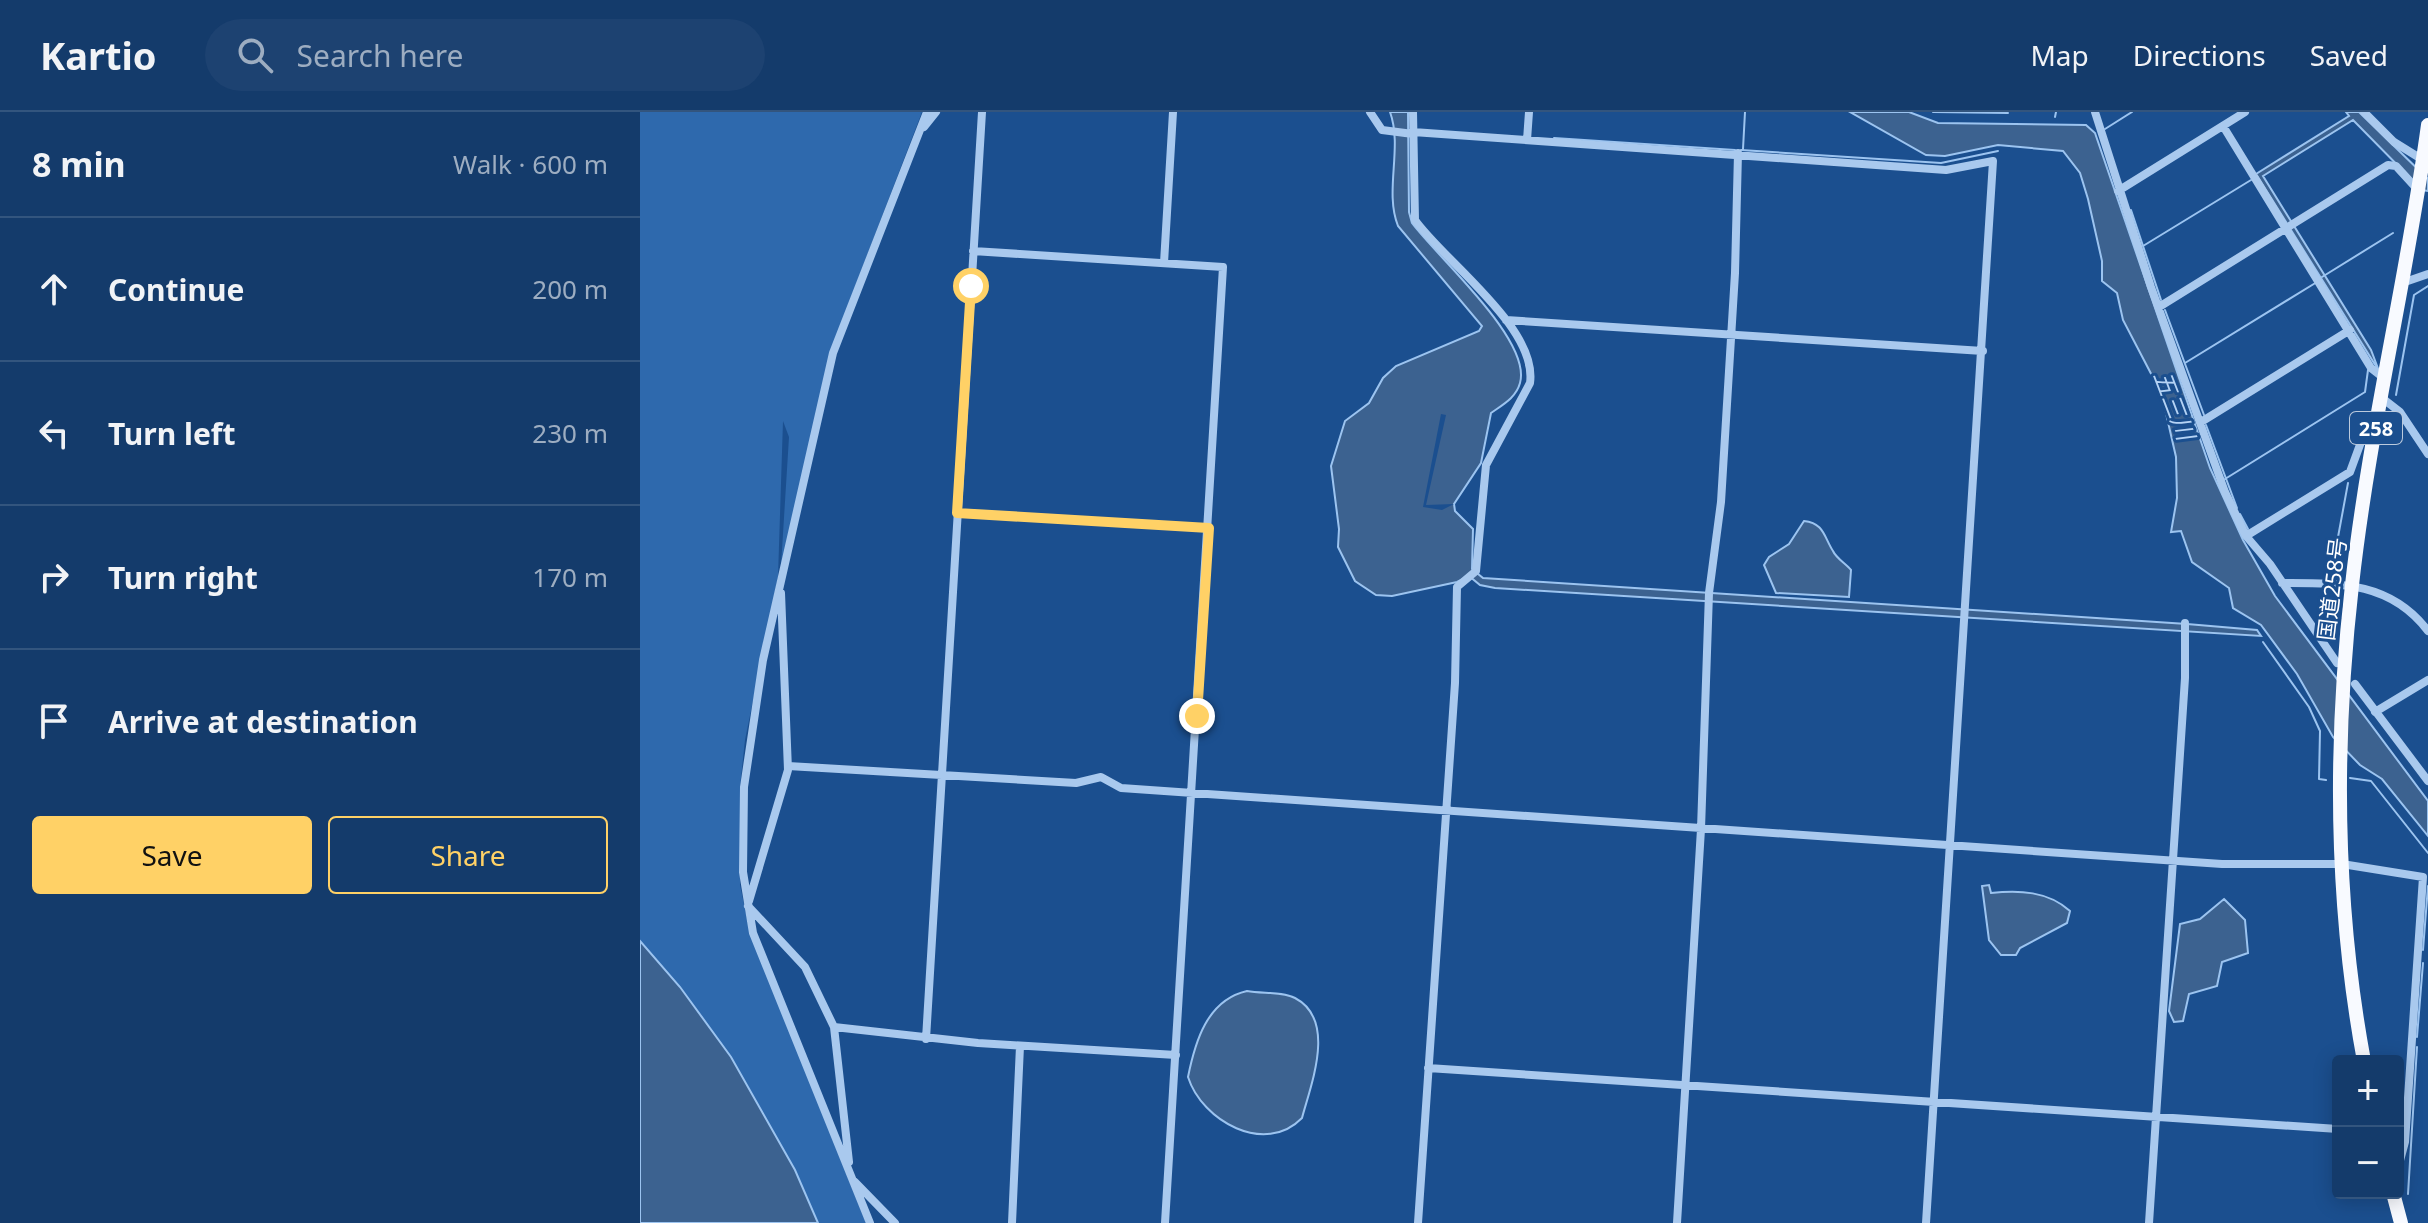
<!DOCTYPE html>
<meta charset="utf-8">
<style>
body{margin:0;font-family:"Noto Sans","Noto Sans JP",sans-serif;background:#1d4271;color:#f1f3f6}
.controls{position:absolute;right:24px;bottom:24px;display:grid;overflow:hidden;border-radius:8px;box-shadow:0 4px 20px #0003}
.controls button{width:72px;height:72px;display:grid;place-items:center;padding:0;border:0;border-bottom:2px solid #33557e;background:#143b6b;color:#f1f3f6;font:40px sans-serif}
.stop{position:absolute;width:24px;height:24px;margin:-18px;border:6px solid #ffd166;border-radius:50%;background:#fff}
.stop.end{background:#ffd166;border-color:#fff;box-shadow:0 2px 8px #0008}
.list{margin:0;padding:0;list-style:none}
h2{display:flex;justify-content:space-between;align-items:center;height:104px;margin:0;padding:0 32px;font-size:34px}
h2 small{font-size:26px;font-weight:400;color:#9dadc1}
.list li{display:grid;grid-template-columns:52px 1fr auto;gap:24px;align-items:center;box-sizing:border-box;height:144px;padding:0 32px;border-top:2px solid #33557e}
.list b{display:block;font-size:30px;white-space:nowrap}
.list em{font-size:26px;font-style:normal;color:#9dadc1}
.actions{display:flex;gap:16px;padding:24px 32px}
.actions a{flex:1;padding:18px 0;border:2px solid #ffd166;border-radius:8px;text-align:center;font-size:28px;color:#ffd166}
.actions .main{background:#ffd166;color:#111}
.icon{flex:none;width:44px;height:44px;fill:none;stroke:currentColor;stroke-width:2;stroke-linecap:round;stroke-linejoin:round}
.map{position:relative;flex:none;width:1788px;height:1111px;overflow:hidden}
header{display:flex;align-items:center;gap:48px;box-sizing:border-box;height:112px;padding:0 40px;background:#143b6b;border-bottom:2px solid #33557e}
header strong{font-size:38px}
nav{display:flex;gap:44px;margin-inline-start:auto;font-size:28px}
.search{width:560px;height:72px;background:#1d4271;display:flex;align-items:center;gap:20px;box-sizing:border-box;padding:0 28px;border-radius:44px;color:#9dadc1;font-size:30px}
main{display:flex}
aside{flex:1;background:#143b6b}
.map>svg:first-child{display:block}
.green{fill:#2e69ad}
.water{fill:#3c6290;stroke:#9cc4f0;stroke-width:2}
.pier{fill:#1b4f8f}
.lines{fill:none;stroke-linecap:round;stroke-linejoin:round}
.stream{stroke:#9cc4f0;stroke-width:2}
.minor{stroke:#a9c9ee;stroke-width:8}
.trunk{stroke:#f8faff;stroke-width:14}
.route{stroke:#ffd166;stroke-width:10}
.labels{text-anchor:middle;dominant-baseline:central;stroke-width:6;stroke-linejoin:round;paint-order:stroke}
.shield{fill:#1b4f8f;stroke:#bbcadd;stroke-width:2}
.shield-label{font-size:20px;font-weight:bold;fill:#fff}
.street-label{font-size:22px;fill:#fff;stroke:#1b4f8f}
.water-label{font-size:24px;font-style:italic;fill:#b5d3f5;stroke:#1b4f8f}
</style>
<header>
<strong>Kartio</strong>
<div class="search"><svg class="icon" aria-label="search" viewBox="0 0 24 24"><circle cx="10" cy="10" r="6"/><path d="M15 15l6 6"/></svg>Search here</div>
<nav><a>Map</a><a>Directions</a><a>Saved</a></nav>
</header>
<main>
<aside>
<h2>8 min<small>Walk · 600 m</small></h2>
<ul class="list">
<li><svg class="icon" aria-label="ahead" viewBox="0 0 24 24"><path d="M12 20V5M6 11l6-6 6 6"/></svg><div><b>Continue</b></div><em>200 m</em></li>
<li><svg class="icon" aria-label="left" viewBox="0 0 24 24"><path d="M17 20v-9H6M10 6l-5 5 5 5"/></svg><div><b>Turn left</b></div><em>230 m</em></li>
<li><svg class="icon" aria-label="right" viewBox="0 0 24 24"><path d="M7 20v-9h11M14 6l5 5-5 5"/></svg><div><b>Turn right</b></div><em>170 m</em></li>
<li><svg class="icon" aria-label="arrive" viewBox="0 0 24 24"><path d="M6 21V4h12l-3 4 3 4H6"/></svg><div><b>Arrive at destination</b></div></li>
</ul>
<div class="actions"><a class="main">Save</a><a>Share</a></div>
</aside>
<div class="map">
<svg width="1788" height="1111" viewBox="0 0 1788 1111">
<rect width="100%" height="100%" fill="#1b4f8f"/>
<path class="green" d="M0,0H282L190,240L141,454L149,325L143,309L138,465L105,628L100,675V773L110,821L226,1111H178L155,1058L91,945L40,875L0,829Z"/>
<path class="water" d="M750,0H768L769,100L772,111C798,146 892,228 880,271C876,286 862,293 851,301L841,351L814,392L815,399L833,417L832,457L843,466L1547,512L1617,518L1621,524L855,476L840,473L829,464L817,470L752,484L736,483L715,469L698,435L699,417L691,354L705,309L729,291L743,266L756,254L839,219L842,214L758,114C744,79 763,36 750,0Z
M1210,0H1269L1298,11L1446,13L1455,21L1570,356L1603,428L1635,484L1788,689V724L1742,667L1720,653L1693,625L1657,562L1621,513L1593,496L1589,476L1552,450L1541,419L1531,420L1537,386L1536,345L1525,297L1519,277L1483,208L1477,181L1462,169V149L1448,87L1440,61L1423,39L1358,33L1305,44L1286,43Z
M1706,0H1719L1788,67V79L1782,78L1713,8L1623,64L1731,238L1739,259L1616,62L1709,4Z
M1164,409C1184,411 1184,425 1193,439C1196,446 1206,452 1211,458L1209,485L1136,481L1124,453L1129,445L1149,432Z
M1349,773L1351,781C1379,778 1408,779 1430,799L1427,811L1380,836L1376,843H1361L1349,828L1342,774Z
M1584,787L1605,808L1608,841L1582,850L1577,874L1549,882L1543,909L1534,910L1529,899L1540,812L1560,807Z
M0,829L40,875L91,945L155,1058L178,1111H0Z
M607,879C622,882 642,879 655,886C697,908 671,972 662,1006C625,1044 562,1009 548,965C555,930 567,888 607,879Z"/>
<path class="pier" d="M801,302L806,303L786,393L814,392L802,398L783,395Z"/>
<g class="lines">
<path class="stream" d="M1293,0L1368,1
M1415,5L1416,0
M1465,17L1492,0
M914,26L1095,38
M1103,37L1105,0
M1101,38L1301,51L1358,39
M1491,98L1521,188
M1503,134L1611,68
M1682,165L1753,121
M1525,198L1564,303
M1545,251L1677,170
M1756,283L1774,183L1788,174
M1566,313L1597,396
M1585,367L1725,280L1728,258
M1600,402L1608,417
M1691,463L1708,371
M1623,530L1669,595L1680,619L1679,667L1686,668
M1710,666L1731,669L1788,741
M1783,838L1788,774
M1777,925L1783,851
M1768,1082L1777,935"/>
<path class="minor" d="M730,0L742,18L773,22
M773,0L775,108C804,149 898,216 890,271L846,353L836,459L817,475L815,571L778,1111
M1455,0L1511,175L1585,380L1606,424L1630,452L1697,551
M1724,0L1754,30L1783,48
M1583,14L1731,256L1745,267
M284,15L296,0
M773,20L1306,58L1353,49L1286,1111
M887,28L889,0
M1478,79L1605,0
M333,139L583,155L525,1111
M524,151L533,0
M1762,171L1788,162
M1519,195L1748,53L1756,54L1778,78
M866,208L1343,239
M1742,286L1760,300L1788,342
M1561,310L1710,218
M317,401L569,416
M1606,424L1710,360L1721,330L1735,323
M1642,471C1698,471 1750,469 1788,519
M1715,572L1788,669
M1735,600L1788,568
M148,654L436,671L461,665L481,676L1582,752H1702L1783,765L1765,1030L1758,1056
M109,789L148,658L141,481
M108,794L165,855L194,915L209,1050
M194,915L338,931L536,943
M286,927L342,0
M788,956L1698,1017
M215,1070L255,1111
M230,1111L113,821L103,760L104,675L123,548L193,241L287,0
M372,1111L380,934
M1037,1111L1061,717L1069,481L1081,390L1095,161L1098,41
M1509,1111L1545,566V511"/>
<path class="trunk" d="M1724,949C1695,793 1694,631 1712,473C1729,319 1767,167 1788,13
M1753,1081L1761,1111"/>
</g>
<g class="lines">
<path class="route" d="M331,174L317,401L569,416L557,604"/>
</g>
<g class="labels">
<rect class="shield" x="1710" y="300" width="52" height="32" rx="6"/>
<g class="shield-label">
<text x="1736" y="316">258</text>
</g>
<g class="street-label">
<text transform="translate(1691 477) rotate(-83)">国道258号</text>
</g>
<g class="water-label">
<text transform="translate(1535 293) rotate(69)">五三川</text>
</g>
</g>
</svg>
<div class="controls">
<button>+</button>
<button>−</button>
</div>
<div class="stop" style="left:331px;top:174px"></div>
<div class="stop end" style="left:557px;top:604px"></div>
</div>
</main>
